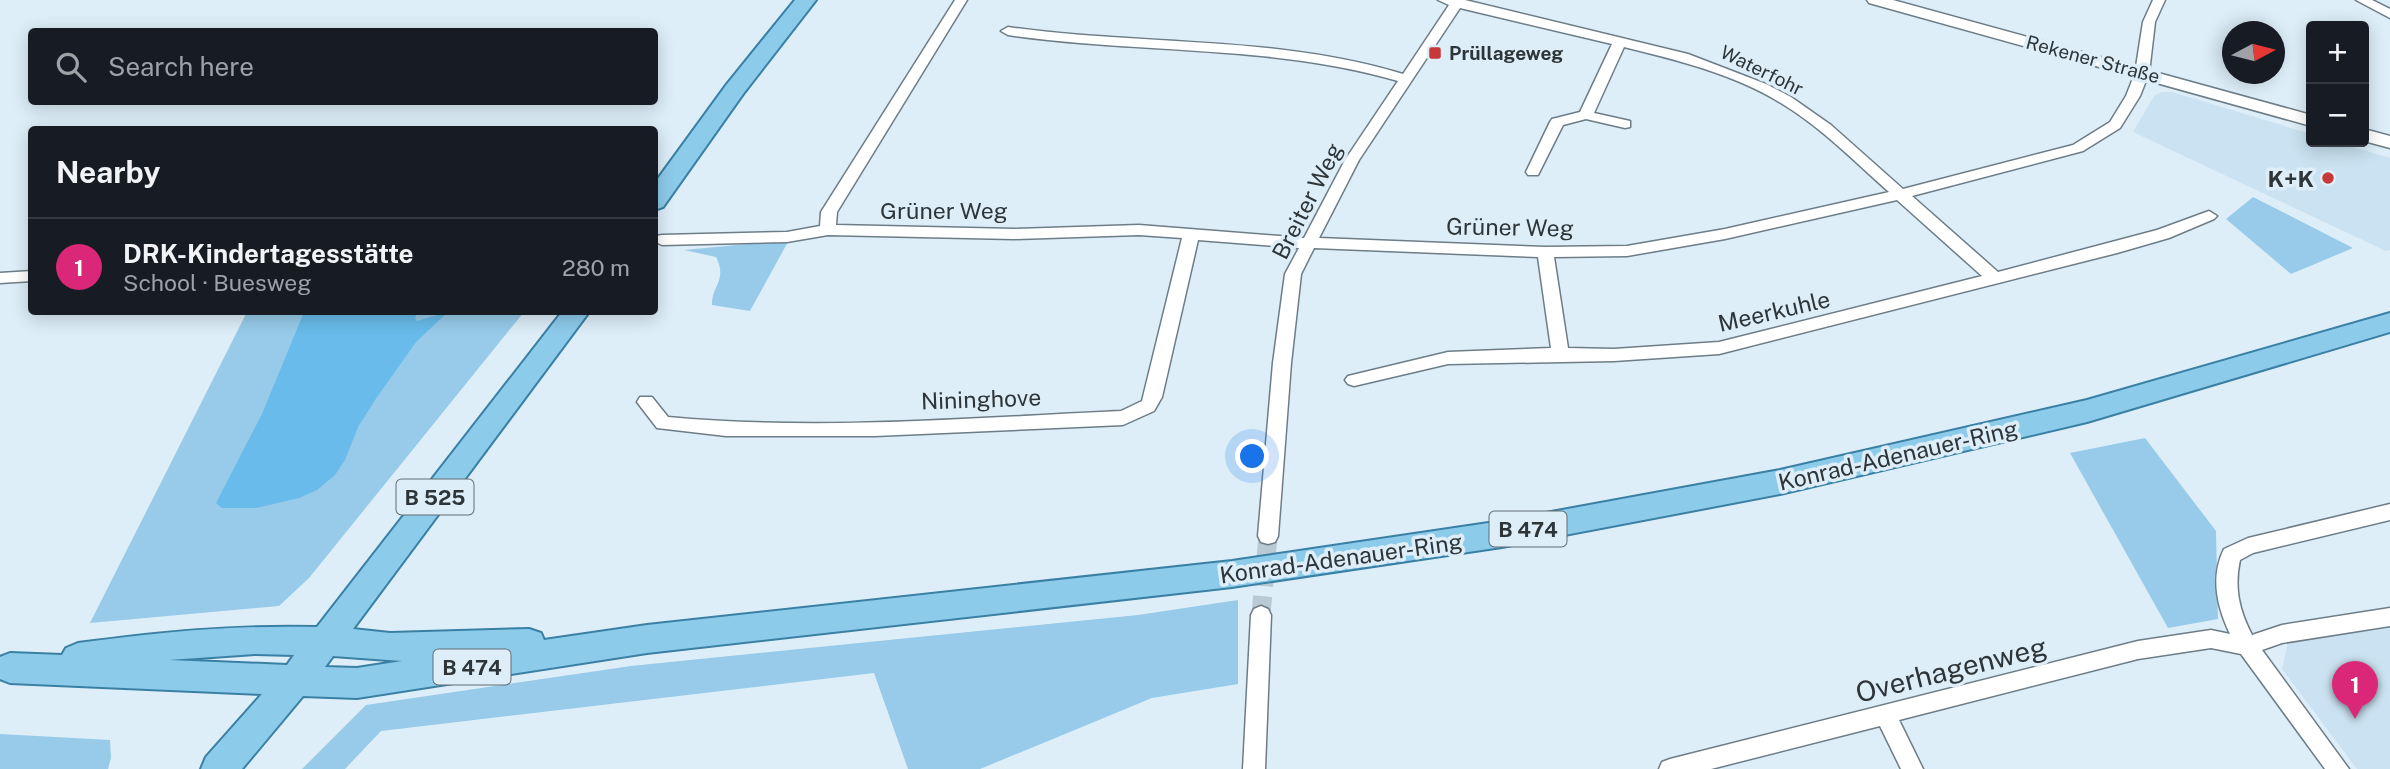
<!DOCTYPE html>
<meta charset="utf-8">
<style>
body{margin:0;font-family:"Public Sans",sans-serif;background:#242831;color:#f1f3f6}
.controls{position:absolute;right:21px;top:21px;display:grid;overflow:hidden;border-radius:7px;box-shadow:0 4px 18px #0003}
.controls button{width:63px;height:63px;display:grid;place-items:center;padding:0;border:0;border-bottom:2px solid #363941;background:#171b24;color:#f1f3f6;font:35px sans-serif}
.compass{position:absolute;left:2222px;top:21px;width:63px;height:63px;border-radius:50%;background:#171b24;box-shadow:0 4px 18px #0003;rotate:83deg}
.you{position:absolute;left:1253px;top:457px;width:24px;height:24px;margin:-18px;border:5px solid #fff;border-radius:50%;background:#1a73e8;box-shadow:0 0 0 10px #1a73e833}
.badge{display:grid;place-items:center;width:46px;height:46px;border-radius:50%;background:#db2777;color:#fff;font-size:23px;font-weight:700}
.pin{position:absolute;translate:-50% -58px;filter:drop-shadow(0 2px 4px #0008)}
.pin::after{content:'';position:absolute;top:37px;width:24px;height:21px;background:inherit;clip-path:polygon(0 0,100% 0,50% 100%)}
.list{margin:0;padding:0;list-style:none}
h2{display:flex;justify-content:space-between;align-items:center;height:91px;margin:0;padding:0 28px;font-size:30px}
h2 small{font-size:23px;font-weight:400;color:#9ea1a6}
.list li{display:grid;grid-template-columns:46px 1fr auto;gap:21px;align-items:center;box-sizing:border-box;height:98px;padding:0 28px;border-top:2px solid #363941}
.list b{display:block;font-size:26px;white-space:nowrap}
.list p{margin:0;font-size:23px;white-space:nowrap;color:#9ea1a6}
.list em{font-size:23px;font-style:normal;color:#9ea1a6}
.icon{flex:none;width:38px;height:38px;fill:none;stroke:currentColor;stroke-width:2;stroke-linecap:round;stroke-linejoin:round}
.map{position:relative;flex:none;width:2390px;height:769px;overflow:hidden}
.search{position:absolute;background:#171b24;box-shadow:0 4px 18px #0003;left:28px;top:28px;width:630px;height:77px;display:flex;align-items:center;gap:18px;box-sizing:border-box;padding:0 24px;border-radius:7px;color:#9ea1a6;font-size:26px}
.panel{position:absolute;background:#171b24;box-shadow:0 4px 18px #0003;left:28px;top:126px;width:630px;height:189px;border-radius:7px}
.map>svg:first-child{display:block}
.built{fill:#cae2f1}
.green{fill:#97cbe9}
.water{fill:#68bbea}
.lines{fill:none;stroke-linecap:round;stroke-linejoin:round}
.minor-tunnel{stroke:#bac9d3;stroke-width:19;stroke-dasharray:19 10;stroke-linecap:butt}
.minor-casing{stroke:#6d7d87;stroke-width:3}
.tertiary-casing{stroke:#6d7d87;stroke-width:3}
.primary-casing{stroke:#3a80a4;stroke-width:4}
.minor{fill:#fff;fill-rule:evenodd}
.tertiary{fill:#fff;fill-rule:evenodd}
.primary{fill:#8dcbeb;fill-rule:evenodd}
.poi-dot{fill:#c73839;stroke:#ddeef9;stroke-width:2.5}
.labels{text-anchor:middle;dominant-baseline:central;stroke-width:7;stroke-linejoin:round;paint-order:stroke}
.far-poi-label{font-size:19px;font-weight:bold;fill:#2e3539;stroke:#ddeef9;text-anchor:start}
.far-street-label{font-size:19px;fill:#2e3539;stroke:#ddeef9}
.shield{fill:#ddeef9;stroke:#626c73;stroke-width:2}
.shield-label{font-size:21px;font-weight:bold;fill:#2e3539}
.poi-label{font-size:23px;font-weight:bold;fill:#2e3539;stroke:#ddeef9;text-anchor:end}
.street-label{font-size:23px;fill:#2e3539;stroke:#ddeef9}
.near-street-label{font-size:28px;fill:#2e3539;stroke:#ddeef9}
</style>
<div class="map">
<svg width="2390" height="769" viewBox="0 0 2390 769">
<rect width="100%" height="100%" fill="#ddeef9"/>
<path class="built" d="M2162,92H2172L2311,134V142H2337L2390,158V250L2386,251L2133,132L2154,96Z
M2390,626V769H2357L2282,669L2288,642Z"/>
<path class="green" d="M2253,197L2353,248L2291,274L2226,219Z
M789,240L750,311L712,305C711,286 728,281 716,257L684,250Z
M247,312H524L309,578L279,606L90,623Z
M2145,438L2216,531L2218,619L2168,628L2070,453Z
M1238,600V684L1152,698L980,769H908L874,673L381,731L345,769H302L366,705L631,666L1138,615Z
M0,734L110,740L111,758L108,769H0Z"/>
<path class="water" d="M304,312H418L415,318L417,321L448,312L416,342L375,400L358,427L345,460L335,475L317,490L299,498L256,508H222L216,503L262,414Z"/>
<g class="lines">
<path class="minor-tunnel" d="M1261,615L1268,536"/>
<g class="minor-casing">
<path id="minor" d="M955,0H967L837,212L836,225L1014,229L1139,225L1304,238L1345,160L1398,81C1272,44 1137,54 1008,35L1001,31L1008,27C1139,46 1276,35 1403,74L1449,5L1438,0H1465L1688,54L1766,84L1791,97L1831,125L1903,189L2073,145L2110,122L2126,96L2135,73L2143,22L2153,0H2165L2155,22L2149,73L2140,96L2120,128L2083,151L1912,196L1998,272L2157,230L2209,211L2217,216L2214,219L2169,238L2117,253L1719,354L1614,361L1448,364L1354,386L1348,384L1345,380L1348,376L1448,352L1551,348L1538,257L1314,248L1301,274L1291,363L1278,536L1275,542L1268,544L1261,542L1258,536L1273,363L1285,274L1299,248L1198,240L1162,397L1154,411L1123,425L875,436H726L657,428L637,402L640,397H652L668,417C818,431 970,418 1121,411L1142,401L1182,238L1139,235L1014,239L828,235L787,242L662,245L654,241L656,236L662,235L787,232L820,226L821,212ZM1460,8L1612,44L1580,112L1552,119L1550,122L1526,172L1528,175H1538L1563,125L1586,119L1625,128L1630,127V121L1594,113L1624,47C1677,60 1734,74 1781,103C1821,127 1854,161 1889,192L1725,229L1627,246L1545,247L1319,238L1359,160ZM1897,200L1982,276L1719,342L1614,349L1568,348L1554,257L1627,256L1725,239Z
M2356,0H2372L2390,9V18Z
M32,271V281L0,283V273Z
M2390,504V520L2253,553L2240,560C2234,588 2239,610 2252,635L2282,625L2390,608V626L2282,643L2262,650L2349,769H2325L2241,654L2211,648L2138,659L1899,720L1923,769H1901L1880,726L1711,769H1659L1662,762L1670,759L2138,641L2211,630L2230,634C2217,607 2210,577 2224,549L2248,538Z
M1261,606L1268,609L1271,615L1265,769H1243L1251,615L1254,609Z"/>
</g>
<g class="tertiary-casing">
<path id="tertiary" d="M1867,0H1893L2311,115V126L1869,3Z
M2364,129L2390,136V148L2364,141Z"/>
</g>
<g class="primary-casing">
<path id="primary" d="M795,0H816L743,94L663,207L654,210V184L727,84Z
M562,312H589L353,629L390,633L529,629L541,633L544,640L647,625L1232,561L1502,521L1780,470L2087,400L2390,313V332L2087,422L1780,494L1502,547L1232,587L647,653L357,698L303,696L242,769H201L206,757L262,694L10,683L0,679V657L10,653L62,655L66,648L78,643C161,632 233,625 317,627ZM255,654L294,655L287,665L169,660ZM333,656L402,661L357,668L325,667Z"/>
</g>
<use href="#minor" class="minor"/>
<use href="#tertiary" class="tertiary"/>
<use href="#primary" class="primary"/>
</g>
<g class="poi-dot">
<rect x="1428" y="46" width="14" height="14" rx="3.5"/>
<circle cx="2328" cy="178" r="7"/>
</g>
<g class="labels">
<g class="far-poi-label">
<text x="1449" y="53">Prüllageweg</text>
</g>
<g class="far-street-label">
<text transform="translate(2093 59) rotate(15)">Rekener Straße</text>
<text transform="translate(1762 70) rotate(26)">Waterfohr</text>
</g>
<g class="shield">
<rect x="396.5" y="479.5" width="77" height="35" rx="5"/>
<rect x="1489.5" y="511.5" width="77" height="35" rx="5"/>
<rect x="433.5" y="649.5" width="77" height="35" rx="5"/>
</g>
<g class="shield-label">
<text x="435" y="497">B 525</text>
<text x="1528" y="529">B 474</text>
<text x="472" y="667">B 474</text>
</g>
<g class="poi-label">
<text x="2314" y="178">K+K</text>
</g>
<g class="street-label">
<text transform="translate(1307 201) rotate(-63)">Breiter Weg</text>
<text x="944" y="210">Grüner Weg</text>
<text transform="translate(1510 227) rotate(1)">Grüner Weg</text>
<text transform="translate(1774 311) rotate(-13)">Meerkuhle</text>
<text transform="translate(981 399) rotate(-2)">Nininghove</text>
<text transform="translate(1898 455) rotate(-13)">Konrad-Adenauer-Ring</text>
<text transform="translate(1341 558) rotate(-8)">Konrad-Adenauer-Ring</text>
</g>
<g class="near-street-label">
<text transform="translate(1951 669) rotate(-14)">Overhagenweg</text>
</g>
</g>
</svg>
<div class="controls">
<button>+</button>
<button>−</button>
</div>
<svg class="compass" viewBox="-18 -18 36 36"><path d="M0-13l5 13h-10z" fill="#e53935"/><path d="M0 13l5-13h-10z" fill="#9ea1a6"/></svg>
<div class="you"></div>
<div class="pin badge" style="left:2355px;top:719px">1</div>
<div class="search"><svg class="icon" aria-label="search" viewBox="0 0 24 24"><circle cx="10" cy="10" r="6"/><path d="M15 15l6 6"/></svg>Search here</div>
<section class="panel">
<h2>Nearby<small></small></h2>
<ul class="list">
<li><span class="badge">1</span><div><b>DRK-Kindertagesstätte</b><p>School · Buesweg</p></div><em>280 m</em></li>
</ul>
</section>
</div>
